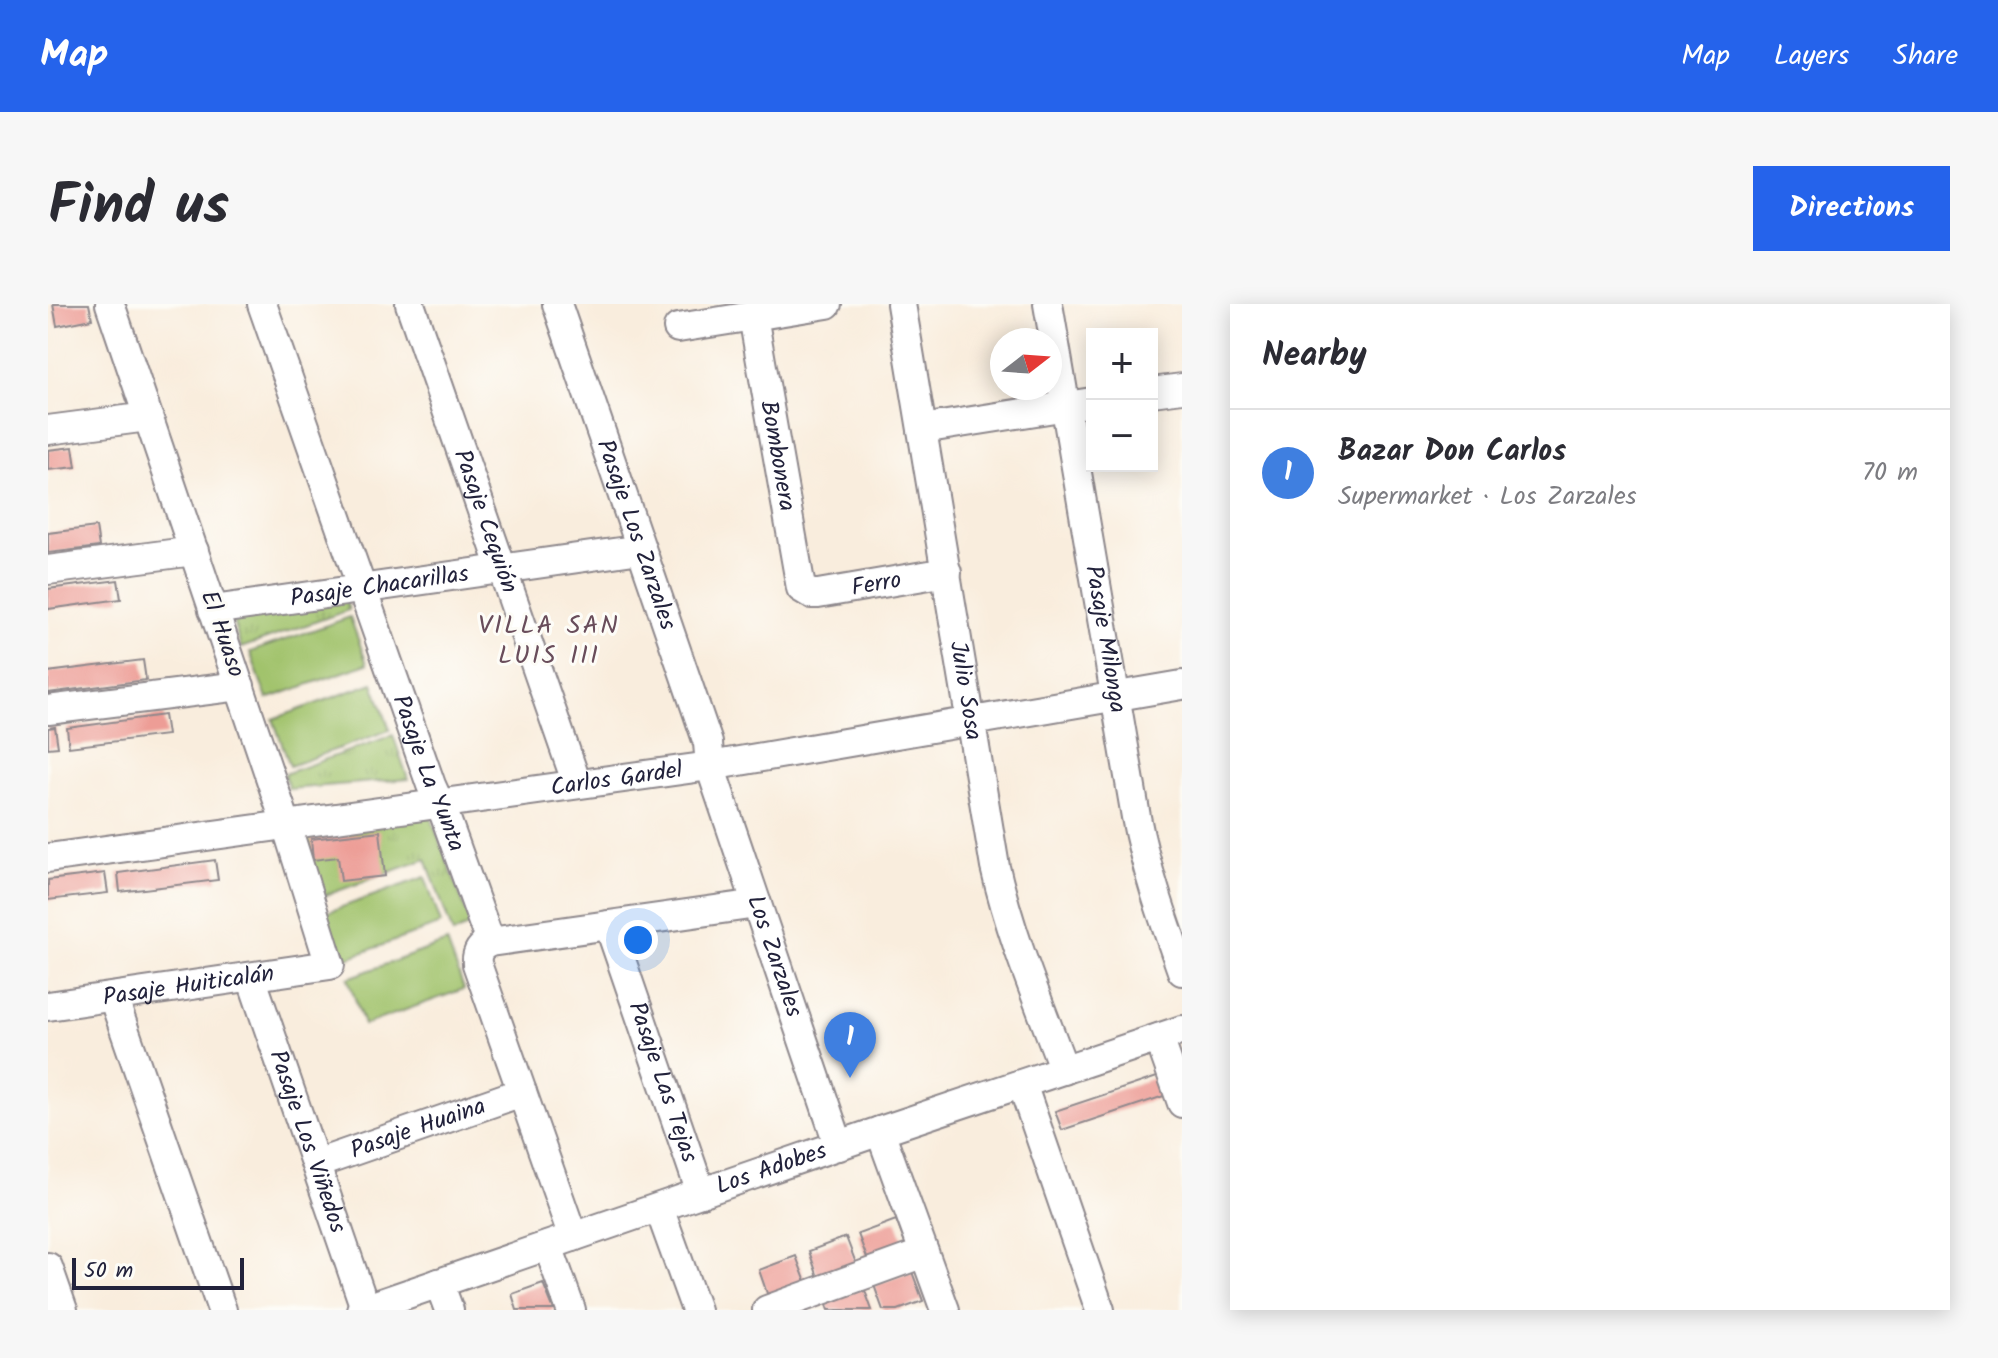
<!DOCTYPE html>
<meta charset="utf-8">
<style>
body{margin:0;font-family:Kalam,sans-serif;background:#f7f7f7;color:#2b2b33}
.controls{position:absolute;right:24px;top:24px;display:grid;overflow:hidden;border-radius:0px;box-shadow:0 4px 20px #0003}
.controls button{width:72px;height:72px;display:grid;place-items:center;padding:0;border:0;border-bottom:2px solid #e1e1e2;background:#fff;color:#2b2b33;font:40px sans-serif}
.compass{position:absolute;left:942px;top:24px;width:72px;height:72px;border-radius:50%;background:#fff;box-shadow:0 4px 20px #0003;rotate:73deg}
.scale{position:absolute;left:24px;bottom:20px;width:172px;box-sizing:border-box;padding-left:8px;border:4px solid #22223b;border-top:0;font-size:22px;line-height:28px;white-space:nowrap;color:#22223b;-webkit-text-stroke:6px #fdfcf7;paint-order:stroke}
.you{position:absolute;left:590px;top:636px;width:28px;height:28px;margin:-20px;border:6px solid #fff;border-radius:50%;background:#1a73e8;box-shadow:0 0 0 12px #1a73e833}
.badge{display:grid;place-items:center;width:52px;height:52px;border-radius:50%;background:#2563eb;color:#fff;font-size:26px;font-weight:700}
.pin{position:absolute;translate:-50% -66px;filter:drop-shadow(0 2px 4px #0008)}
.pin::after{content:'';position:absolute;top:42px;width:28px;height:24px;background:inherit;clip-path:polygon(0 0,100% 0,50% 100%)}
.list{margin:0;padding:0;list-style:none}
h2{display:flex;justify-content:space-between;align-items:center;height:104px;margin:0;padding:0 32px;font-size:34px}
h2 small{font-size:26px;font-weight:400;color:#7c7c81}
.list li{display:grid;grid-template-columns:52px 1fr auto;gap:24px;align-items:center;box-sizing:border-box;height:128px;padding:0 32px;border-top:2px solid #e1e1e2}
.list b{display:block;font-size:30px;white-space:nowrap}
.list p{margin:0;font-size:26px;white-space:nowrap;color:#7c7c81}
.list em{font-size:26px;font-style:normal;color:#7c7c81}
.map{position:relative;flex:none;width:1134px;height:1006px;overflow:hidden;border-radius:0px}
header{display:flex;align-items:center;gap:48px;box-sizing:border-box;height:112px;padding:0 40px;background:#2563eb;color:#fff}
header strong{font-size:38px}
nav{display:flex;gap:44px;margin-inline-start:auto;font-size:28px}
.intro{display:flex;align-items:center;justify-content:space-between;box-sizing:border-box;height:192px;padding:0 48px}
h1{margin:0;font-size:56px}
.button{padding:20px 36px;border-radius:0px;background:#2563eb;color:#fff;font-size:28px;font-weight:700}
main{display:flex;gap:48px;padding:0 48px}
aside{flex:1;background:#fff;border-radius:0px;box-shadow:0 4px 20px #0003}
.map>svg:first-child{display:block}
.grass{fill:url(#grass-tufts);stroke:#627254;stroke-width:2}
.garden{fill:#a1c36c;stroke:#627254;stroke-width:2}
.building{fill:#ed9d96}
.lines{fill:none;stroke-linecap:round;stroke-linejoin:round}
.street-casing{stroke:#8e888c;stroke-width:32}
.street{stroke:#fff;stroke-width:28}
.labels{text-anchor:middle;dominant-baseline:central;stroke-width:6;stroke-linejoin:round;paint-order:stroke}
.street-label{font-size:24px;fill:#22223b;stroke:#fdfcf7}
.neighbourhood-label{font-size:26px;letter-spacing:2px;fill:#694d5b;stroke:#fdfcf7}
</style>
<header>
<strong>Map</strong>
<nav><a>Map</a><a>Layers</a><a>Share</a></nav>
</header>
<div class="intro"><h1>Find us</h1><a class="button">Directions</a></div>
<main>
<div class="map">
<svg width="1134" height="1006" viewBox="0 0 1134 1006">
<defs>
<pattern id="grass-tufts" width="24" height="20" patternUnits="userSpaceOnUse" patternTransform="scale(2)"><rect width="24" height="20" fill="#a1c36c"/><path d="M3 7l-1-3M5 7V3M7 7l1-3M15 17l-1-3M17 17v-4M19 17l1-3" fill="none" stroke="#8aa75e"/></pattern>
</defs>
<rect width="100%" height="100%" fill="#fdfcf7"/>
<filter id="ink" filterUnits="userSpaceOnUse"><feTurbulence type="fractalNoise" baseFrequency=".0125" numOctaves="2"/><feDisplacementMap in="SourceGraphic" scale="16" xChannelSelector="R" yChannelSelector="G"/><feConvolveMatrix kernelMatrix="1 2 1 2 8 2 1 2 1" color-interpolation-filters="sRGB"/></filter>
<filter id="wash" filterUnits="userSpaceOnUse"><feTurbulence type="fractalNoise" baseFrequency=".006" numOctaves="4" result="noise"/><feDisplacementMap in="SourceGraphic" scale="32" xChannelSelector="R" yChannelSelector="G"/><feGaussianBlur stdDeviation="1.8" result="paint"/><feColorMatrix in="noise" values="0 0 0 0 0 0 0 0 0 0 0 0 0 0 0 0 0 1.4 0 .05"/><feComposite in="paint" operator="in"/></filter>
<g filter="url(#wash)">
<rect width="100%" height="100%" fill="#f9eddd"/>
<path class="grass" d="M297,295L301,306L193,344L183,310Z
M345,431L360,475L241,485L236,470Z
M382,511L423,621L405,630L378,555L276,592L252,527Z"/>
<path class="garden" d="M302,313L319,360L219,395L202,348Z
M325,379L342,426L242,462L225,415Z
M377,573L393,620L294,656L277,609Z
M399,638L416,685L316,721L300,674Z"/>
<g id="blocks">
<path class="building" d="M5,0H41L44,15L9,22Z
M25,143L28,163L0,166V146Z
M48,223L51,243L0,249V229Z
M70,276L73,295L0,305V285Z
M95,356L98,376L0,389V368Z
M116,411L119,431L21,443L19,424Z
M7,423L10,443L0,444V424Z
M332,527L337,572L293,577L290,553L265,556L263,535Z
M167,556L170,576L72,588L70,569Z
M57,569L60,589L0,596V576Z
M1112,772L1119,791L1014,826L1007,807Z
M848,916L859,945L821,959L810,930Z
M798,933L809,962L771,976L761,947Z
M748,952L759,981L721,995L711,966Z
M864,968L875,997L850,1006H835L826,981Z
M495,979L506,1006H469L464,990Z
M816,984L824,1006H781L778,998Z"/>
</g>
</g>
<g filter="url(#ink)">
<use href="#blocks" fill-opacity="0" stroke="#8e888c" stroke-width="2"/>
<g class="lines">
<g class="street-casing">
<g id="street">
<path id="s1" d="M214,0L383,481L397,512L442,638"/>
<path id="s2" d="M362,0L529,480"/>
<path id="s3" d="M509,0L660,439L662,462L791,842"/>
<path id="s4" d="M853,0L947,563C963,633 991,699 1016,766"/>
<path id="s5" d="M1000,0L1088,513C1098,566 1116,616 1134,667"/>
<path id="s6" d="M705,12L753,284L763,290H770L899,268"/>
<path d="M630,24L779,0"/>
<path d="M1104,88L1134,84"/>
<path d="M874,125L1044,98"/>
<path d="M0,126L100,113"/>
<path d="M0,266L146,247"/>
<path id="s7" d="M165,306L593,245"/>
<path d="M0,406L192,382"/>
<path id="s8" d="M0,554L662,462L1134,381"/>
<path id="s9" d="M561,621L653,889"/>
<path id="s10" d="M203,673L317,1004"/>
<path d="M65,693L174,1006"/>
<path id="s11" d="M0,702L282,661L238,520L62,0"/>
<path d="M1111,734L1134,799"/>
<path d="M974,780L1052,1006"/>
<path d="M832,827L897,1006"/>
<path id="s12" d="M268,860L474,788"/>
<path d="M611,904L648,1006"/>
<path d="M525,933L429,660C428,649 431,643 442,638L709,600"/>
<path d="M500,942L523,1006"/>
<path d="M0,963L15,1006"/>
<path d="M391,979L401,1006"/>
<path id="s13" d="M313,1006L832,827L1134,726"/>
<path d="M719,1006L876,949"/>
</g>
</g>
<use href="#street" class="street"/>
</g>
</g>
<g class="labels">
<g class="street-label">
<text stroke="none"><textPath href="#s6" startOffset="142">Bombonera</textPath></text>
<text stroke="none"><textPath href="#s2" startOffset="230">Pasaje Cequión</textPath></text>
<text stroke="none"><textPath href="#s3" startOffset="244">Pasaje Los Zarzales</textPath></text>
<text stroke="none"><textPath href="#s6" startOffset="354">Ferro</textPath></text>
<text stroke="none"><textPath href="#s7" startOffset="168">Pasaje Chacarillas</textPath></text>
<text transform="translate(174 330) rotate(71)">El Huaso</text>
<text stroke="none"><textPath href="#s5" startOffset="340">Pasaje Milonga</textPath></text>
<text stroke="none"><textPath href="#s4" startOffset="392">Julio Sosa</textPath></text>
<text stroke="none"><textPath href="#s1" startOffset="498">Pasaje La Yunta</textPath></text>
<text stroke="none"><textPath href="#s8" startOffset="574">Carlos Gardel</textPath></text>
<text stroke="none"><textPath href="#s3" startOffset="688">Los Zarzales</textPath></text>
<text stroke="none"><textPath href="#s11" startOffset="142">Pasaje Huiticalán</textPath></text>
<text stroke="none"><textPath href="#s9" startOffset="166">Pasaje Las Tejas</textPath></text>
<text stroke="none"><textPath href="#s12" startOffset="108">Pasaje Huaina</textPath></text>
<text stroke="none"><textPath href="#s10" startOffset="174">Pasaje Los Viñedos</textPath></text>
<text stroke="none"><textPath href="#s13" startOffset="434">Los Adobes</textPath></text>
</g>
<g class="neighbourhood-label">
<text x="501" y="322">VILLA SAN<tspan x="501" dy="30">LUIS III</tspan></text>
</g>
</g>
</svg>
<div class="controls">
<button>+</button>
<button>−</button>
</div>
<svg class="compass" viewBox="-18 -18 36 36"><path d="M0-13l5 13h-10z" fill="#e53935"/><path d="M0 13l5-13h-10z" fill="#7c7c81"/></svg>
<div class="scale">50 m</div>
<div class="you"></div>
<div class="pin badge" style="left:802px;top:774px;background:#3f7fe0">1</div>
</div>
<aside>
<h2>Nearby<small></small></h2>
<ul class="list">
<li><span class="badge" style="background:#3f7fe0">1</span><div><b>Bazar Don Carlos</b><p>Supermarket · Los Zarzales</p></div><em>70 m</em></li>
</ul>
</aside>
</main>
